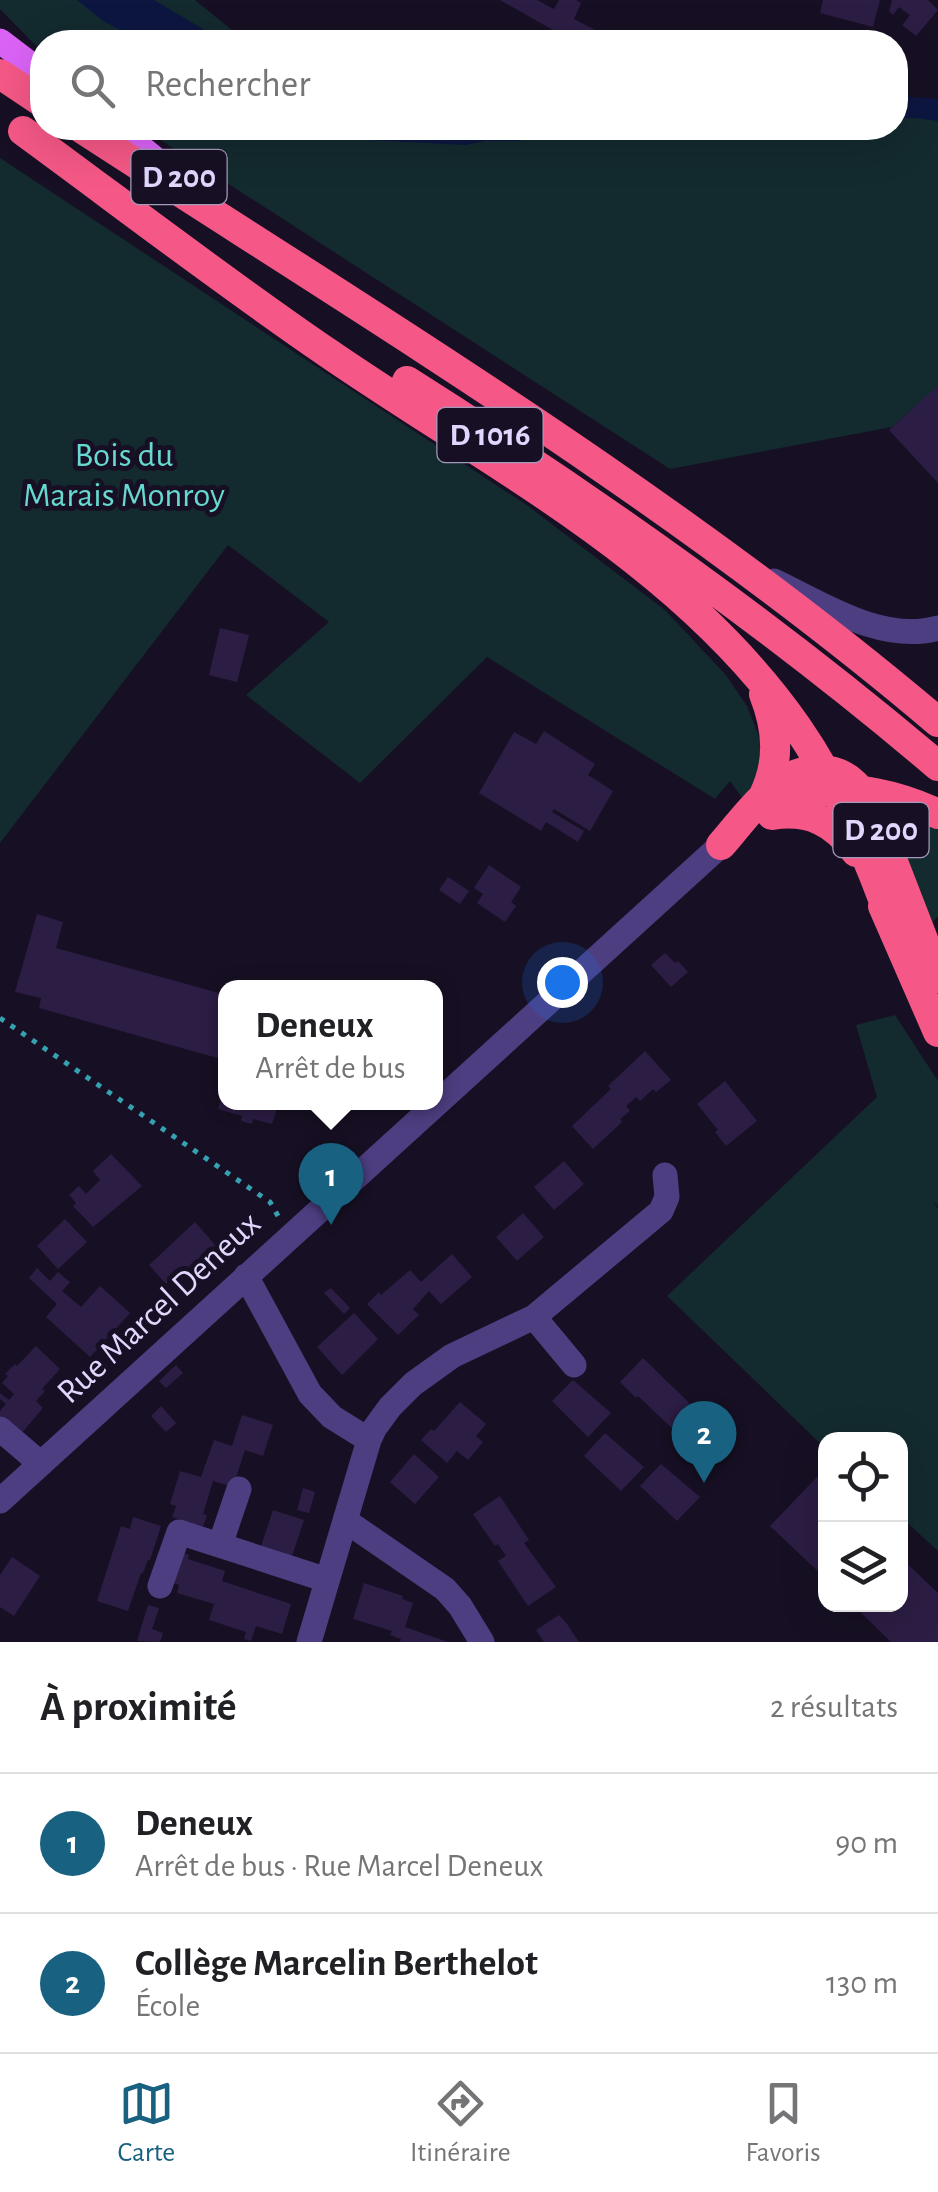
<!DOCTYPE html>
<html lang="fr">
<meta charset="utf-8">
<style>
body{margin:0;font-family:"Alegreya Sans",sans-serif;background:#f6f6f6;color:#202124}
.controls{position:absolute;right:30px;bottom:30px;display:grid;overflow:hidden;border-radius:20px;box-shadow:0 10px 40px #0002}
.controls button{width:90px;height:90px;display:grid;place-items:center;padding:0;border:0;border-bottom:2px solid #e0e0e0;background:#fff;color:#202124;font:50px sans-serif}
.you{position:absolute;left:562px;top:982px;width:35px;height:35px;margin:-25px;border:8px solid #fff;border-radius:50%;background:#1a73e8;box-shadow:0 0 0 15px #1a73e833}
.badge{display:grid;place-items:center;width:65px;height:65px;border-radius:50%;background:#186180;color:#fff;font-size:32px;font-weight:700}
.pin{position:absolute;translate:-50% -82px;filter:drop-shadow(0 2px 5px #0008)}
.pin::after{content:'';position:absolute;top:52px;width:35px;height:30px;background:inherit;clip-path:polygon(0 0,100% 0,50% 100%)}
.popup{position:absolute;left:218px;top:980px;width:225px;height:130px;box-sizing:border-box;display:grid;place-content:center;border-radius:20px;background:#fff;filter:drop-shadow(0 2px 8px #0005);font-size:32px;white-space:nowrap;color:#757577}
.popup b{font-size:38px;color:#202124}
.popup::after{content:'';position:absolute;left:50%;top:100%;margin-left:-20px;border:20px solid transparent;border-top-color:#fff}
.list{margin:0;padding:0;list-style:none}
h2{display:flex;justify-content:space-between;align-items:center;height:130px;margin:0;padding:0 40px;font-size:42px}
h2 small{font-size:32px;font-weight:400;color:#757577}
.list li{display:grid;grid-template-columns:65px 1fr auto;gap:30px;align-items:center;box-sizing:border-box;height:140px;padding:0 40px;border-top:2px solid #e0e0e0}
.list b{display:block;font-size:38px;white-space:nowrap}
.list p{margin:0;font-size:32px;white-space:nowrap;color:#757577}
.list em{font-size:32px;font-style:normal;color:#757577}
.icon{flex:none;width:55px;height:55px;fill:none;stroke:currentColor;stroke-width:2;stroke-linecap:round;stroke-linejoin:round}
.map{position:relative;flex:none;width:938px;height:1642px;overflow:hidden}
.search{position:absolute;background:#fff;box-shadow:0 10px 40px #0002;left:30px;right:30px;top:30px;height:110px;display:flex;align-items:center;gap:25px;box-sizing:border-box;padding:0 35px;border-radius:40px;color:#757577;font-size:38px}
.sheet{height:410px;background:#fff}
nav{display:flex;justify-content:space-around;align-items:center;box-sizing:border-box;height:140px;border-top:2px solid #e0e0e0;background:#fff;font-size:28px;color:#757577}
nav a{display:grid;justify-items:center;gap:5px}
nav .on{color:#186180}
.map>svg:first-child{display:block}
.green{fill:#132a2e}
.water{fill:#0d1640}
.building{fill:#2c1d44}
.lines{fill:none;stroke-linecap:round;stroke-linejoin:round}
.path{stroke:#36a1b0;stroke-width:5;stroke-dasharray:5 8;stroke-linecap:butt}
.minor{stroke:#4d3e81;stroke-width:25}
.major{stroke:#da63f6;stroke-width:25}
.highway{stroke:#f55886;stroke-width:30}
.labels{text-anchor:middle;dominant-baseline:central;stroke-width:10;stroke-linejoin:round;paint-order:stroke}
.shield{fill:#171024;stroke:#a49bbc;stroke-width:2.5}
.shield-label{font-size:32px;font-weight:bold;fill:#e1d6fd}
.park-label{font-size:35px;fill:#66d9d1;stroke:#171024}
.street-label{font-size:35px;fill:#e1d6fd;stroke:#171024}
</style>
<div class="map">
<svg width="938" height="1642" viewBox="0 0 938 1642">
<rect width="100%" height="100%" fill="#171024"/>
<path class="green" d="M0,0H195L233,31L329,42H42V52L0,9Z
M896,112L938,118V386L892,427L670,469L142,128H896Z
M0,158L528,506L665,610L725,674L747,706L758,734L761,752L760,772L743,799L730,781L715,799L487,657L360,783L246,695L329,622L228,545L0,843Z
M879,802L938,822V916L932,923Z
M895,1015L938,1081V1206L933,1202L938,1209V1551L901,1517L900,1440H826L825,1448L667,1296L877,1097L856,1025Z"/>
<path class="water" d="M77,0H154L225,42H143L103,21Z
M896,96L938,99V121L916,118H896Z
M333,128H592L516,141H485L466,145L368,140Z
M667,128H837C778,138 726,138 667,128Z"/>
<path class="building" d="M500,0H537L554,9L559,0H576L581,3L574,19L601,33L596,42H574Z
M823,0H880L873,27L820,13Z
M892,0H928L938,10L916,36L902,25L910,15L899,7L893,15L889,11Z
M938,385V483L889,430Z
M220,628L249,635L237,682L209,675Z
M544,731L595,764L588,775L613,791L590,831L554,809L552,812L584,831L578,842L546,822L541,831L479,793L514,732L536,744Z
M489,865L521,887L511,902L516,906L505,922L477,903L483,894L474,888Z
M448,877L469,891L460,904L439,890Z
M37,914L63,922L56,948L226,995V1051L223,1050L221,1059L39,1008L41,998L15,992Z
M665,953L675,963L678,961L688,972L671,987L651,965Z
M645,1051L671,1080L656,1092L653,1089L640,1101L636,1097L626,1106L630,1111L620,1119L622,1122L593,1149L572,1126L611,1089L608,1086Z
M725,1081L757,1121L726,1146L715,1132L718,1130L697,1104Z
M225,1086L226,1102H279L272,1124L253,1119L252,1124L241,1121L242,1116L218,1109Z
M111,1154L142,1186L93,1227L73,1206L76,1203L69,1195L79,1186L86,1194L100,1180L93,1171Z
M564,1161L584,1184L554,1210L534,1187Z
M523,1213L544,1237L517,1261L496,1237Z
M65,1219L87,1242L58,1269L37,1246Z
M195,1222L217,1247L183,1279L177,1273L166,1284L149,1265Z
M452,1254L472,1277L441,1304L429,1291L413,1309L419,1315L398,1335L367,1304L379,1292L381,1295L410,1270L421,1282Z
M37,1268L50,1281L58,1272L70,1282L62,1291L81,1307L100,1286L130,1313L90,1357L46,1317L57,1304L29,1278Z
M331,1288L350,1308L344,1314L324,1293Z
M354,1313L378,1339L342,1375L317,1347Z
M36,1346L60,1369L42,1389L45,1391L36,1401L43,1408L20,1435L0,1417V1411L6,1404L0,1399V1393L9,1400L14,1394L2,1383L8,1376L5,1374L15,1364L17,1366Z
M643,1358L715,1428L692,1453L676,1437L678,1434L638,1396L636,1398L620,1382Z
M176,1365L183,1373L166,1388L159,1381Z
M573,1380L611,1413L588,1437L552,1401Z
M460,1402L486,1424L476,1436L483,1442L468,1460L457,1451L447,1463L421,1440L431,1429L434,1431Z
M161,1406L176,1423L166,1432L151,1416Z
M242,1415L273,1425L263,1456L245,1450L233,1487L213,1481L203,1514L207,1515L203,1527L172,1517L176,1506L170,1504L180,1471L201,1477L214,1440L232,1446Z
M605,1433L644,1467L621,1491L584,1456Z
M414,1454L439,1477L415,1504L390,1482Z
M661,1464L700,1497L677,1521L640,1486Z
M817,1477L826,1485V1579L770,1526Z
M303,1488L315,1492L309,1513L297,1510Z
M500,1496L529,1540L524,1543L556,1587L528,1606L498,1561L506,1556L498,1544L495,1546L473,1514Z
M273,1510L304,1520L291,1559L260,1549Z
M133,1517L161,1526L150,1560H148L143,1573H141L128,1611L97,1601L121,1526L130,1529Z
M178,1551L189,1555L188,1559L225,1571L222,1581L291,1604L282,1634L256,1626L251,1641L244,1639L246,1632L209,1620L214,1604L177,1593L179,1585L168,1581Z
M12,1557L40,1576L14,1616L0,1607V1575Z
M900,1557L938,1593V1642H891L852,1604H900Z
M364,1583L403,1596L402,1599L413,1603L405,1627L448,1642H400L401,1639L390,1635L392,1631L353,1619Z
M148,1605L159,1608L152,1629L163,1633L160,1642L137,1641Z
M559,1615L567,1624L579,1642H544L536,1630Z"/>
<g class="lines">
<path class="path" d="M0,1018L270,1202L278,1216"/>
<path class="minor" d="M774,581C823,604 882,644 938,628
M246,1276L310,1394L332,1417L369,1440L309,1642
M534,1317L574,1365
M0,1429L41,1464
M369,1440L374,1429L390,1407L413,1384L452,1356L534,1317L661,1211L667,1197L665,1175
M0,1501L721,845
M346,1521L445,1589L460,1606L482,1642
M220,1545L239,1489
M160,1586L179,1532L327,1580"/>
<path class="major" d="M0,41L42,73
M117,128L186,184"/>
<path class="highway" d="M0,74L42,102
M81,128C372,317 673,497 938,722
M23,131C124,205 224,282 328,353C492,466 681,560 797,727C839,788 868,855 892,924
M407,381C592,498 771,624 938,766
M763,797C780,763 778,730 764,694
M775,813C787,806 798,798 811,794C849,782 904,797 938,814
M772,815C809,809 835,822 856,852
M721,845C747,816 775,770 819,770C851,770 863,792 876,818L938,978
M883,906L938,1032"/>
</g>
<g class="labels">
<g class="shield">
<rect x="131.5" y="150" width="95" height="54" rx="8"/>
<rect x="437.5" y="408" width="105" height="54" rx="8"/>
<rect x="833.5" y="803" width="95" height="54" rx="8"/>
</g>
<g class="shield-label">
<text x="179" y="177">D 200</text>
<text x="490" y="435">D 1016</text>
<text x="881" y="830">D 200</text>
</g>
<g class="park-label">
<text x="124" y="455">Bois du<tspan x="124" dy="40">Marais Monroy</tspan></text>
</g>
<g class="street-label">
<text transform="translate(159 1308) rotate(-43)">Rue Marcel Deneux</text>
</g>
</g>
</svg>
<div class="controls">
<button><svg class="icon" aria-label="locate" viewBox="0 0 24 24"><circle cx="12" cy="12" r="6"/><path d="M12 2v4M12 18v4M2 12h4M18 12h4"/></svg></button>
<button><svg class="icon" aria-label="layers" viewBox="0 0 24 24"><path d="M12 4l9 5-9 5-9-5zM3 14l9 5 9-5"/></svg></button>
</div>
<div class="you"></div>
<div class="pin badge" style="left:331px;top:1225px">1</div>
<div class="popup"><b>Deneux</b>Arrêt de bus</div>
<div class="pin badge" style="left:704px;top:1483px">2</div>
<div class="search"><svg class="icon" aria-label="search" viewBox="0 0 24 24"><circle cx="10" cy="10" r="6"/><path d="M15 15l6 6"/></svg>Rechercher</div>
</div>
<section class="sheet">
<h2>À proximité<small>2 résultats</small></h2>
<ul class="list">
<li><span class="badge">1</span><div><b>Deneux</b><p>Arrêt de bus · Rue Marcel Deneux</p></div><em>90 m</em></li>
<li><span class="badge">2</span><div><b>Collège Marcelin Berthelot</b><p>École</p></div><em>130 m</em></li>
</ul>
</section>
<nav>
<a class="on"><svg class="icon" aria-label="map" viewBox="0 0 24 24"><path d="M3 6l6-2 6 2 6-2v14l-6 2-6-2-6 2zM9 4v14M15 6v14"/></svg>Carte</a>
<a><svg class="icon" aria-label="directions" viewBox="0 0 24 24"><path d="M12 3l9 9-9 9-9-9zM9 14v-3h6M13 9l2 2-2 2"/></svg>Itinéraire</a>
<a><svg class="icon" aria-label="saved" viewBox="0 0 24 24"><path d="M7 4h10v16l-5-4-5 4z"/></svg>Favoris</a>
</nav>
